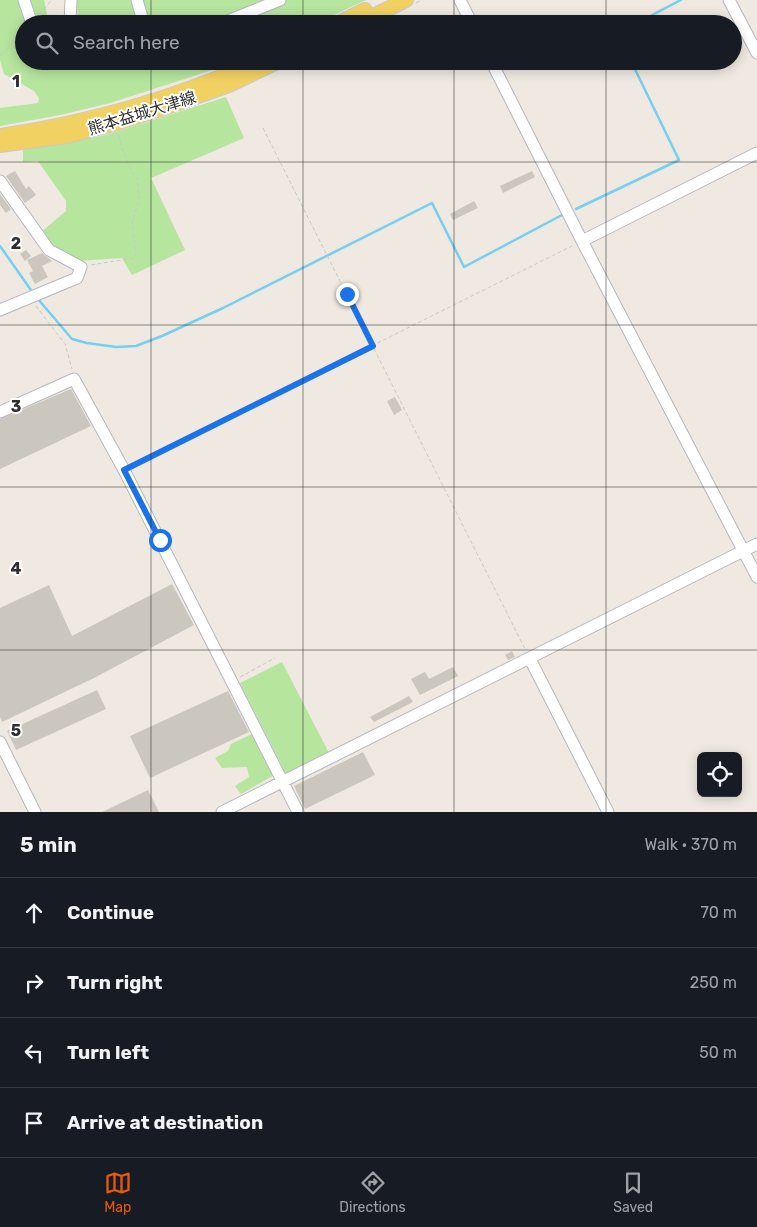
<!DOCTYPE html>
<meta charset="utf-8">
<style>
body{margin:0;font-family:Rubik,"Noto Sans JP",sans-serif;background:#20242c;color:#f1f3f6}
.controls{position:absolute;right:15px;bottom:15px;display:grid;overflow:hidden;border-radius:8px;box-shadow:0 2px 12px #0003}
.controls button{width:45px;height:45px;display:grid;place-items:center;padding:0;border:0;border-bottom:1px solid #363941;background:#171b24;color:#f1f3f6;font:25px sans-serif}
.stop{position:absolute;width:15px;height:15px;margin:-11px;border:4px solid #1a73e8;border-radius:50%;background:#fff}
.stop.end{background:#1a73e8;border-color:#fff;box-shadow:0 1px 5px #0008}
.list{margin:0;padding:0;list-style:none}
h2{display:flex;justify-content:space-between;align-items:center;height:65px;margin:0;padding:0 20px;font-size:21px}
h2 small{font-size:16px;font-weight:400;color:#9ea1a6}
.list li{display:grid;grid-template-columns:32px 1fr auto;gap:15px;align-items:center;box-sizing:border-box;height:70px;padding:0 20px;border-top:1px solid #363941}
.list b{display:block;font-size:19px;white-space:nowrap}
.list em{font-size:16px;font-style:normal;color:#9ea1a6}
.icon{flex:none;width:28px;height:28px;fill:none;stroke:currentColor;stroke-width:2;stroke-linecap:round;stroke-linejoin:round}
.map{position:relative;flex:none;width:757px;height:812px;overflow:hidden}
.search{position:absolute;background:#171b24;box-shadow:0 2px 12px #0003;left:15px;right:15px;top:15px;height:55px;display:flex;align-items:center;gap:12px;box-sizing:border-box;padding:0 18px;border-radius:28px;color:#9ea1a6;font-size:19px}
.sheet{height:345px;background:#171b24}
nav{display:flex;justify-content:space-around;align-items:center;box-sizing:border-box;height:70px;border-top:1px solid #363941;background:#171b24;font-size:14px;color:#9ea1a6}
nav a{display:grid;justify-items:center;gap:2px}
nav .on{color:#ea580c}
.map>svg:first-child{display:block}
.green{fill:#b6e59e}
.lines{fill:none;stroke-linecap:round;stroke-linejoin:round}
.stream{stroke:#75cff0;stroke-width:2.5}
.building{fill:#cbc7bf}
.minor-casing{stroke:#b4b7c1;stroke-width:13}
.major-casing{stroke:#c9c9c9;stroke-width:16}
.path{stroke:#c9c9c9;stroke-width:1;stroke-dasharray:4 2.5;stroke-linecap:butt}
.minor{stroke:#fff;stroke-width:11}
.major{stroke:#f2d163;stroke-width:14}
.route{stroke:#1a73e8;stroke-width:6}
.grid{fill:none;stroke:#2e2e2e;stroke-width:1;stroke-opacity:0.55}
.labels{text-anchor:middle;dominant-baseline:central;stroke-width:4;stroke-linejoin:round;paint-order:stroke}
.street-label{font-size:16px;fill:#2e2e2e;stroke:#fff}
.grid-label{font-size:16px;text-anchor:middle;font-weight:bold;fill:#2e2e2e;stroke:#fff;stroke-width:4;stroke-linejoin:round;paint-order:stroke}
</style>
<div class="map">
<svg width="757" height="812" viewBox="0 0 757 812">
<rect width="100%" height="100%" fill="#efe9e1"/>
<path class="green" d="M0,0H19L28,24H24V61H235L225,66L110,103L60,115L0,126V108L38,103L39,98L34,91L4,74L0,60Z
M30,0H44L49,24L39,22Z
M77,0H366L315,24H78Z
M226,97L244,138L151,178L185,250L132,275L122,258L77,261L51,248L40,233L66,211V201L38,161L23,162V150L106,135Z
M282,662L329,753L286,774L240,683Z
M254,733L276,774L241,794L235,786L249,777L247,767L222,768L215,758L228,751L231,744Z"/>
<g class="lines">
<path class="stream" d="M635,24L681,0
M576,209L679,160L631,61
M0,246L33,293
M38,299L72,339L87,343L116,347L136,346L162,336L223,308L432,203L464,267L562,215"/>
</g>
<path class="building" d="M122,15L123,24H84V20Z
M15,171L26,189L29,186L36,195L25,203L6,176Z
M532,171L535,177L503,193L500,186Z
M0,194L11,209L6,213L0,205Z
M474,201L478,208L453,220L450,214Z
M26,250L31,256L25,261L20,254Z
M42,253L52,261L42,266L48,277L35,284L29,273L33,271L27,260Z
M71,389L91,426L0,469V419Z
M395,397L402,410L394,415L387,401Z
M172,584L194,625L94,678L2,722L0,717V608L49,585L72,636Z
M512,651L515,657L508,660L505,655Z
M453,667L458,676L420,695L411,679L425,672L429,679Z
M97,690L106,709L16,750L7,731Z
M228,691L249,732L150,778L130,736Z
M409,696L413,702L374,722L370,717Z
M363,752L375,775L305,809L294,786Z
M148,790L159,812H102Z"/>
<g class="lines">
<g class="minor-casing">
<path id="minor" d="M24,0L32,24
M137,0L143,21L148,24
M460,0L472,24
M729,0L757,53
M70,24L71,0
M220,24L280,0
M491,61L582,241L757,577
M0,181L49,250L81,267L77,278L0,310
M582,241L757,153
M0,412L74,379L124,470L298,812
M530,659L608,812
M0,742L35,812
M222,812L757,544"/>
</g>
<g class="major-casing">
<path id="major" d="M337,24L365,10
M357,24L406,0
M0,136C89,123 176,98 258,61
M0,145L67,136L117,123L173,105L229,85L279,61"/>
</g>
<path class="path" d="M416,3L422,0
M39,14L52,0
M0,56L24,31
M289,64L295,61
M263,128L525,649
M91,265L133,258L136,256L132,222L139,200L137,178L132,172L121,146L119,134
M36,306L65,344L72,369
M133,465L572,246
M240,677L275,658"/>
<use href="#minor" class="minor"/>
<use href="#major" class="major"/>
</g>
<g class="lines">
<path class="route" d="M160,540L124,470L373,346L347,294"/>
</g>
<path class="grid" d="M151,0V24M303,0V24M454,0V24M606,0V24M151,61V812M303,61V812M454,61V812M606,61V812M0,162H757M0,325H757M0,487H757M0,650H757"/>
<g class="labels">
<g class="street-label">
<text transform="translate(142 113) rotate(-17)">熊本益城大津線</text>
</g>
</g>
<g class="grid-label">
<text x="16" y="87">1</text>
<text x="16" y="249">2</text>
<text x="16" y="412">3</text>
<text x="16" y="574">4</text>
<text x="16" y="736">5</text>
</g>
</svg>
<div class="controls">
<button><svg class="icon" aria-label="locate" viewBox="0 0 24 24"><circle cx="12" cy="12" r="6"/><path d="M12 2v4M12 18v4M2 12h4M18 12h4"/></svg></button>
</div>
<div class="stop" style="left:160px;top:540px"></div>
<div class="stop end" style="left:347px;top:294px"></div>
<div class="search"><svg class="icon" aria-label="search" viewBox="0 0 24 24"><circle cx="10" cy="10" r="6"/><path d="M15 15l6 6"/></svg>Search here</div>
</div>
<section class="sheet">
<h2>5 min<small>Walk · 370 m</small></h2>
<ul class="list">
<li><svg class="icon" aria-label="ahead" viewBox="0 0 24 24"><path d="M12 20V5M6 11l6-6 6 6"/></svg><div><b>Continue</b></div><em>70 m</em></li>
<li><svg class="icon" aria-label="right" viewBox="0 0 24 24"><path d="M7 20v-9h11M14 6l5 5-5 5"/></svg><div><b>Turn right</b></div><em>250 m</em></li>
<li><svg class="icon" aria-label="left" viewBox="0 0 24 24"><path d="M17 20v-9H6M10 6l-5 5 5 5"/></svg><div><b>Turn left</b></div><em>50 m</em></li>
<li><svg class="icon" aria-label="arrive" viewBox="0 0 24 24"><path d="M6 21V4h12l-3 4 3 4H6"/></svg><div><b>Arrive at destination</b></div></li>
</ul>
</section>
<nav>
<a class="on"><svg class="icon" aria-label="map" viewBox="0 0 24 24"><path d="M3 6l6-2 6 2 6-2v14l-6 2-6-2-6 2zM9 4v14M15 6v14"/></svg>Map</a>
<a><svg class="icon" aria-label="directions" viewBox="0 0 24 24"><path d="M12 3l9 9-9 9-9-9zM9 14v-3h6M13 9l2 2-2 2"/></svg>Directions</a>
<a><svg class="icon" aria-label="saved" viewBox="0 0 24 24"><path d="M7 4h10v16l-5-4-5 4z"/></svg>Saved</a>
</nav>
